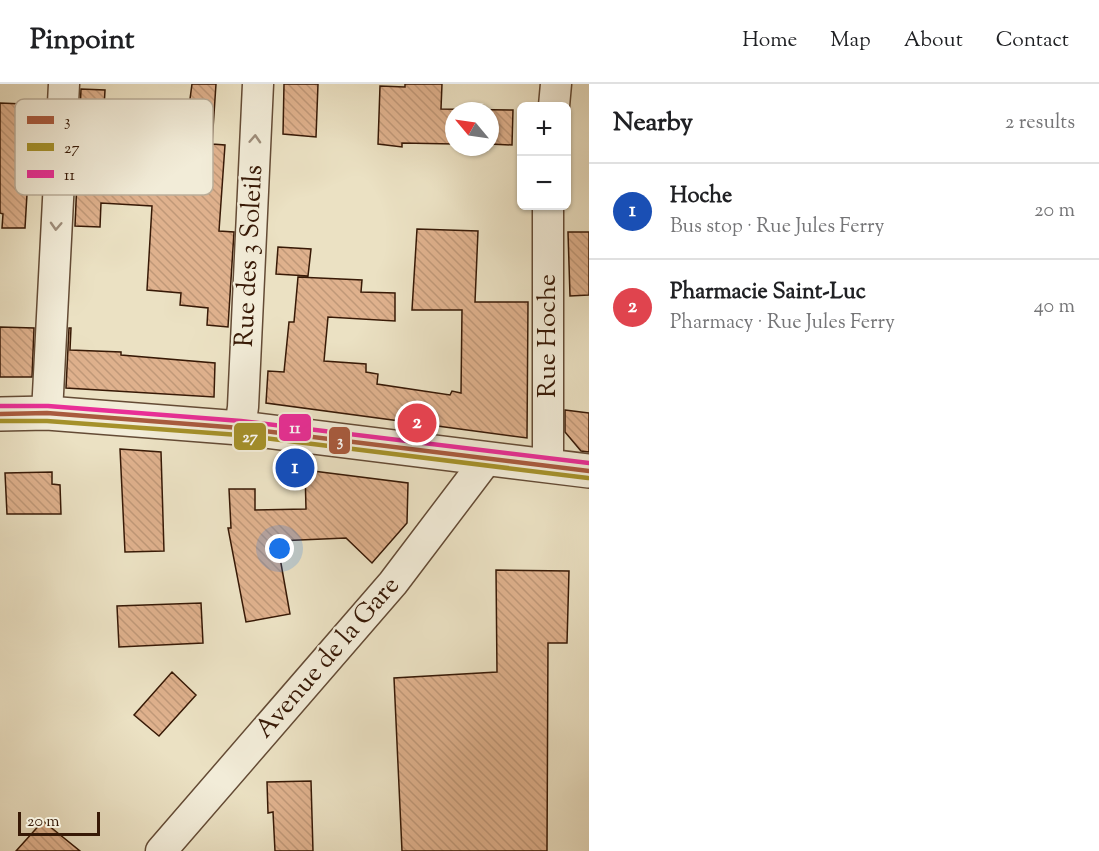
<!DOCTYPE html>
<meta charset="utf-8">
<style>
body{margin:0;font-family:"Sorts Mill Goudy",serif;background:#f2f2f2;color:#202124}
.controls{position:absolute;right:18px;top:18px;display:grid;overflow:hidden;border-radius:9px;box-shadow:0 2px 4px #0004}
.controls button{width:54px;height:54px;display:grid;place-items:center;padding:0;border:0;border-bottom:2px solid #e0e0e0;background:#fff;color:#202124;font:30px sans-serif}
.compass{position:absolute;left:445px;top:18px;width:54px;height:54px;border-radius:50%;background:#fff;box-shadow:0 2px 4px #0004;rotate:299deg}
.scale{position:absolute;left:18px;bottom:15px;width:82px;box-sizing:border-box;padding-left:6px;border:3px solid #371906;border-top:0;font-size:16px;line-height:21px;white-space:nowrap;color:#371906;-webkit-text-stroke:4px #f2ecd8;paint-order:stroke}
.you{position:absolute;left:280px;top:465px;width:21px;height:21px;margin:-15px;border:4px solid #fff;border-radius:50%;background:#1a73e8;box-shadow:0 0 0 9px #1a73e833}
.badge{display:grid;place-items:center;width:39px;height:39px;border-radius:50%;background:#8f2418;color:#fff;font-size:20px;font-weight:700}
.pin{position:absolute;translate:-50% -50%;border:3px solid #fff;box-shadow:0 2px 6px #0006}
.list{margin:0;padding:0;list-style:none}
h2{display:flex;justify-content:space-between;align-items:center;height:78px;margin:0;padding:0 24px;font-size:26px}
h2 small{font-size:20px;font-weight:400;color:#757577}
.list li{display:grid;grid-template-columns:39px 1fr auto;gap:18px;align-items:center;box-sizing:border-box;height:96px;padding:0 24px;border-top:2px solid #e0e0e0}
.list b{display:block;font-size:22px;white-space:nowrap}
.list p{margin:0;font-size:20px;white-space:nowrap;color:#757577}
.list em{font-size:20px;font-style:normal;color:#757577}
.map{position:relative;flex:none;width:589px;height:767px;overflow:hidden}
header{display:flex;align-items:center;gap:36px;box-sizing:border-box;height:84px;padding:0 30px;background:#fff;border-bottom:2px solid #e0e0e0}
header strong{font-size:28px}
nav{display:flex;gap:33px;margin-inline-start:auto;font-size:21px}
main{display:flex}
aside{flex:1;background:#fff}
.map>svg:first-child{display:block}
.building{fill:url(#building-back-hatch);stroke:#371906;stroke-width:1.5}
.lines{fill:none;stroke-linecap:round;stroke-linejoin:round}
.minor-casing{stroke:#644b35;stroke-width:33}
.tertiary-casing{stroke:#644b35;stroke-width:36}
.minor{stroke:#f2ecd8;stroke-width:30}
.tertiary{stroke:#f2ecd8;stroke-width:33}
.bus-1-casing{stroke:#f2ecd8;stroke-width:9}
.bus-2-casing{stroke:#f2ecd8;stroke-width:9}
.bus-3-casing{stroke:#f2ecd8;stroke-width:9}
.bus-1{stroke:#a95b3e;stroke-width:4.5}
.bus-2{stroke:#a5912a;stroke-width:4.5}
.bus-3{stroke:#e92e97;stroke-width:4.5}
.oneway{stroke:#9e8d7a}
.labels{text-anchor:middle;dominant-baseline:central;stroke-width:5;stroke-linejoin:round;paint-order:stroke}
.street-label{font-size:26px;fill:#371906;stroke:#f2ecd8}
.key{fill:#f2ecd8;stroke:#baad99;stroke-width:1.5}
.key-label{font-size:16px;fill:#371906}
.line-badge{stroke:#f2ecd8;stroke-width:2}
.badge-label{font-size:16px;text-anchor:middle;font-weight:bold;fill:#fff}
</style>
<header>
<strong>Pinpoint</strong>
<nav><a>Home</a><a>Map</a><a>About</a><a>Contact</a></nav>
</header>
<main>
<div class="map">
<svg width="589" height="767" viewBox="0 0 589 767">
<defs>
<pattern id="building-back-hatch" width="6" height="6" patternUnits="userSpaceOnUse" patternTransform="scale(1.5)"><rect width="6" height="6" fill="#dfb18d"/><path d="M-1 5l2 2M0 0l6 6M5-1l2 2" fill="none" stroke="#c09878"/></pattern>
</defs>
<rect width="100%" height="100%" fill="#ebe1c3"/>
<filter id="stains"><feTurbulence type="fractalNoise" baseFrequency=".00333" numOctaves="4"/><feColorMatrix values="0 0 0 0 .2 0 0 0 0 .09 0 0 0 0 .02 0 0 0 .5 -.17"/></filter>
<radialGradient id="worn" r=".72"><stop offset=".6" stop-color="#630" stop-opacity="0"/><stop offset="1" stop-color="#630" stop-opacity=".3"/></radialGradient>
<path class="building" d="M192,0H216L212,60L225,61L219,147L234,148L228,243L207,241L208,224L180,221L181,209L147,206L152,122L101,119L100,143L75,142L81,5L105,6L102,61L155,63L157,27L188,30Z
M284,0H318L316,53L283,50Z
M405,0H442L441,25L513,26L512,61L490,60V27H454V60L402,59V63L378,60L380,2L405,3Z
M0,19L23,20V42H31L25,144H2L3,130L0,129Z
M417,145L478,147L475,218H528L527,354L266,319L268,287L284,288L289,238H294L298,193L362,196L361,208L395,209V237L328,233L324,277L366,280V288L378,290L377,300L450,311L452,307L461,309L462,226H412Z
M568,148H589V211L570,212Z
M278,163L311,165L308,192L276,190Z
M0,243L34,244L32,293H0Z
M69,244H71L70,266L121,268V271L215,279L214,313L66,304Z
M565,326L589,329V368L581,367L565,348Z
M120,365L161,368L164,467L125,468Z
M305,386L408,399L407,439L372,479L346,454L277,457L290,530L246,538L228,444H231L229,405H255V426L306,425Z
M52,388V400L60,401L61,430H7L5,389Z
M496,486L569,487L567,559H548L547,767H402L394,594L497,588Z
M201,519L203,559L119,563L117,522Z
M172,588L196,611L159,652L134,631Z
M311,697L313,767H275L273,728L268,729L267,698Z
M43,737L80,767H16Z"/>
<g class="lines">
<g class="minor-casing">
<path id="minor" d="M554,22L556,0
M47,329L64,0
M240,344L243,323L258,0
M548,382V122
M161,767L393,499L487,375"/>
</g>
<g class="tertiary-casing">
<path id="tertiary" d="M0,330L47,329L240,344L589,387"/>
</g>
<use href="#minor" class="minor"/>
<use href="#tertiary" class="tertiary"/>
<g class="bus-1-casing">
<path id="bus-1" d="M0,330L47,329L240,344L589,387"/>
</g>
<g class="bus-2-casing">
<path id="bus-2" d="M0,337H47L239,351L588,394"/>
</g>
<g class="bus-3-casing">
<path id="bus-3" d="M0,322H48L241,337L589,379"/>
</g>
<use href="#bus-1" class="bus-1"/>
<use href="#bus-2" class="bus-2"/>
<use href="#bus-3" class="bus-3"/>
</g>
<defs><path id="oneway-chevron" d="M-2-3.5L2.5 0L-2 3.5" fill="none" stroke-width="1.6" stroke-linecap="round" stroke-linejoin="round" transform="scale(1.5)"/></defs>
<g class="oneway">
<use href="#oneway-chevron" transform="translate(255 55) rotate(-87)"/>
<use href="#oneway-chevron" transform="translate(56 142) rotate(93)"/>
</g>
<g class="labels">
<g class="street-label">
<text transform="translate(250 172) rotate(-87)">Rue des 3 Soleils</text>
<text transform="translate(548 252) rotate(-90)">Rue Hoche</text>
<text transform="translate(328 574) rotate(-49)">Avenue de la Gare</text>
</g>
</g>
<rect x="15" y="15" width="198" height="96" rx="9" class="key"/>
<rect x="27" y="32" width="27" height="8" fill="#a95b3e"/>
<rect x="27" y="59" width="27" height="8" fill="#a5912a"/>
<rect x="27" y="86" width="27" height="8" fill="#e92e97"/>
<g class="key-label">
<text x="64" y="42">3</text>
<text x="64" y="69">27</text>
<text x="64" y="96">11</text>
</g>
<g class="line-badge">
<rect x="278" y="329" width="34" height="29" rx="6" fill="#e92e97"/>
<rect x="233" y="338" width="34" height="29" rx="6" fill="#a5912a"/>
<rect x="328" y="342" width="23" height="29" rx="6" fill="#a95b3e"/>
</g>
<g class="badge-label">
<text x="295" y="349">11</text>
<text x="250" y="358">27</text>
<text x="340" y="362">3</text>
</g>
<rect width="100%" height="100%" filter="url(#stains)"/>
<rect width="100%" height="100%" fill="url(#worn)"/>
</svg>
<div class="controls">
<button>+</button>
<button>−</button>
</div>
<svg class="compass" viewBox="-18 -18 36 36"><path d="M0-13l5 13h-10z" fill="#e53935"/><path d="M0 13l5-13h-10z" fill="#757577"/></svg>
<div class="scale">20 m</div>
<div class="you"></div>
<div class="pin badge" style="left:295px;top:384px;background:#1a4fb4">1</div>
<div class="pin badge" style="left:417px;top:339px;background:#e0444e">2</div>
</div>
<aside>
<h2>Nearby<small>2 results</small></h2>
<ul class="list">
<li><span class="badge" style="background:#1a4fb4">1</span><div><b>Hoche</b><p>Bus stop · Rue Jules Ferry</p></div><em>20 m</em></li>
<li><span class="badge" style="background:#e0444e">2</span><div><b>Pharmacie Saint-Luc</b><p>Pharmacy · Rue Jules Ferry</p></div><em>40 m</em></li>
</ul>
</aside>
</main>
